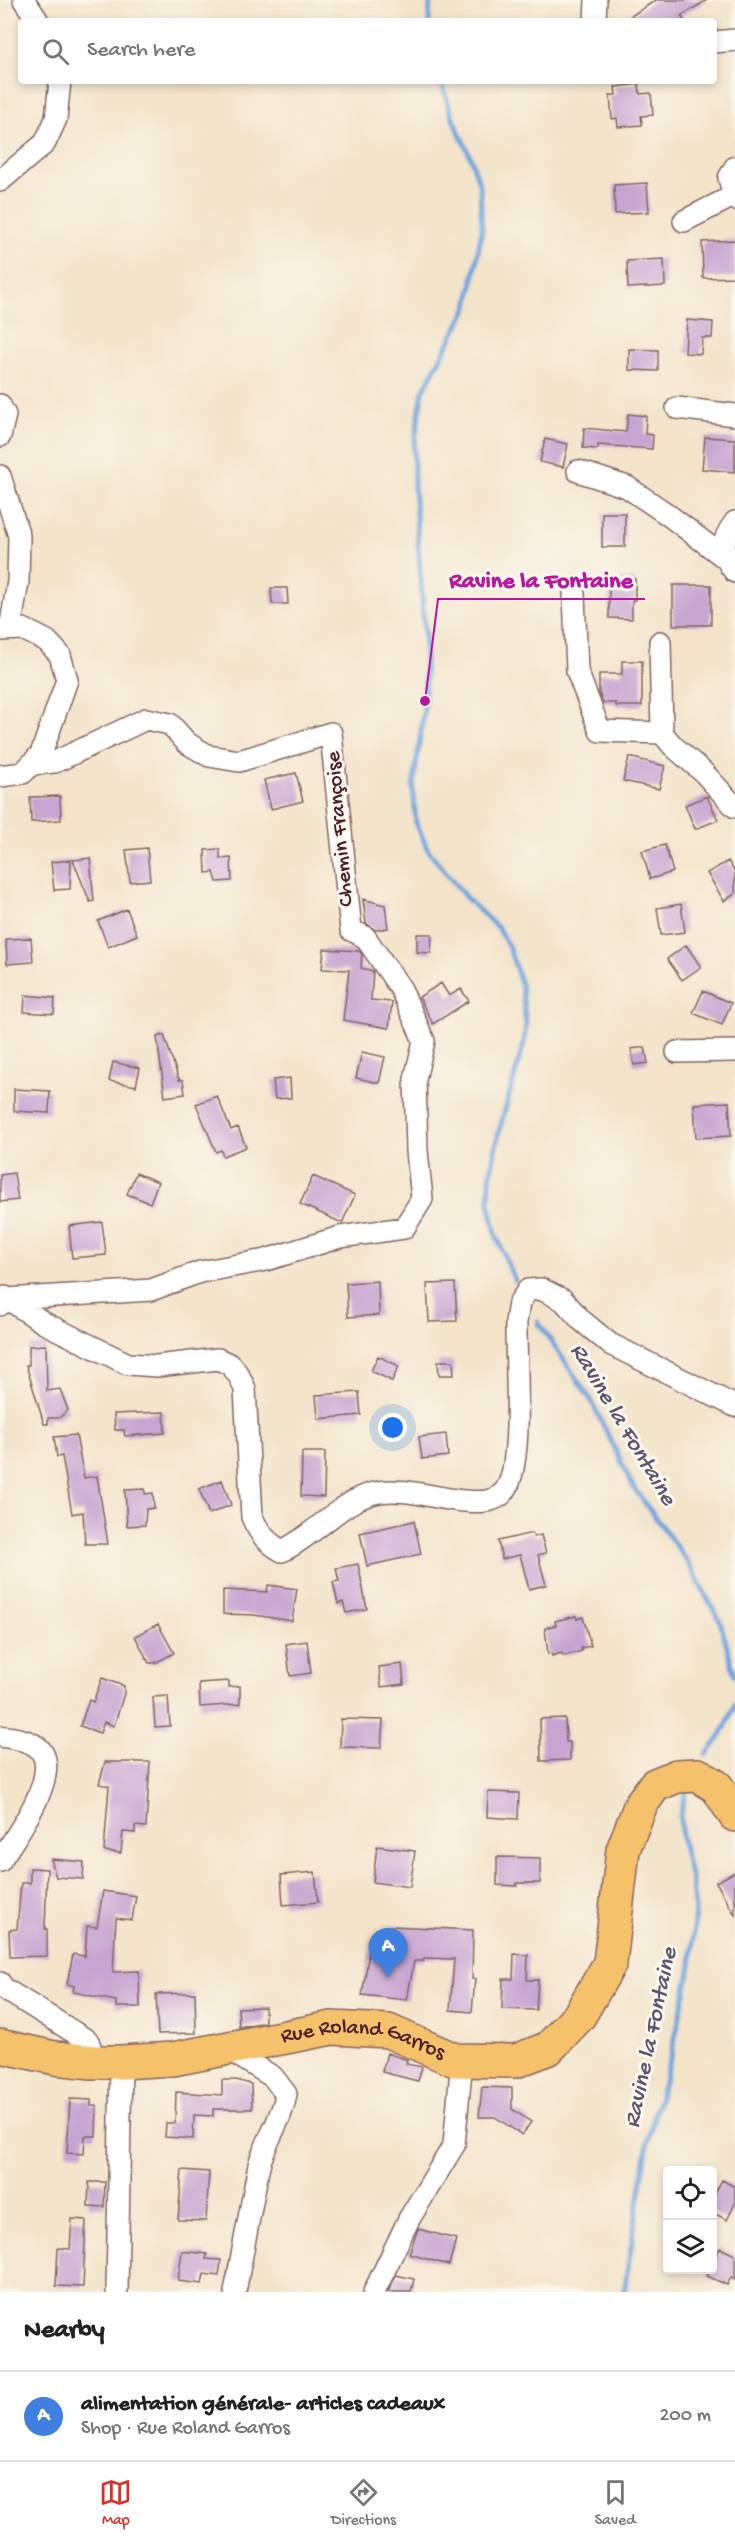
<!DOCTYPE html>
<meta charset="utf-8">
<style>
body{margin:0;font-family:"Gochi Hand",sans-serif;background:#f2f2f2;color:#222}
.controls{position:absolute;right:18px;bottom:18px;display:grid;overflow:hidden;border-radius:6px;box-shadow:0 3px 9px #0003}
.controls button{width:54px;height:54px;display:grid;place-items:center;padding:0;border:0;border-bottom:2px solid #e0e0e0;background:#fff;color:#222;font:30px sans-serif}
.you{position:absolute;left:393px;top:1428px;width:21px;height:21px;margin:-15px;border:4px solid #fff;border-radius:50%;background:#1a73e8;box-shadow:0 0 0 9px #1a73e833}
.badge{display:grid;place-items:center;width:39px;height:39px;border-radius:50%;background:#d93025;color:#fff;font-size:20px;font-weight:700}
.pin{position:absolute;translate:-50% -50px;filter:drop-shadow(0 2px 3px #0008)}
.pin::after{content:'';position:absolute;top:32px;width:21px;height:18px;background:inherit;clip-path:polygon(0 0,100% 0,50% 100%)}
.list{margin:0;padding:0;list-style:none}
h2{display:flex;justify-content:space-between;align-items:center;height:78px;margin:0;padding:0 24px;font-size:26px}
h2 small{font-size:20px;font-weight:400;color:#767676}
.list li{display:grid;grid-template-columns:39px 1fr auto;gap:18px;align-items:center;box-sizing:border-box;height:90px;padding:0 24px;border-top:2px solid #e0e0e0}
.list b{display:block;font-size:22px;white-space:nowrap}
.list p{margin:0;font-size:20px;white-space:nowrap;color:#767676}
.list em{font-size:20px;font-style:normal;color:#767676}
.icon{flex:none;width:33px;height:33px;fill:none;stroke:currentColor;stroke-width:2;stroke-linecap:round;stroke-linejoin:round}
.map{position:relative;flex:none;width:735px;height:2292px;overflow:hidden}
.search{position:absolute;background:#fff;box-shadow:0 3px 9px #0003;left:18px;right:18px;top:18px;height:66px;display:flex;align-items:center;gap:15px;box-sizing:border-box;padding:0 21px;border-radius:6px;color:#767676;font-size:22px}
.sheet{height:168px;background:#fff}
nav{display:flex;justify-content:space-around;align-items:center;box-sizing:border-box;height:84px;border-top:2px solid #e0e0e0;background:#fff;font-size:16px;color:#767676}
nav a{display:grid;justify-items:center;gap:3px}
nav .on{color:#d93025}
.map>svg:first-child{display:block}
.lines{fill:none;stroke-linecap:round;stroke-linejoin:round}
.stream{stroke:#72a4dd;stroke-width:5}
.building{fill:#c7a5d2}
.minor-casing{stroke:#856463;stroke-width:24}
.primary-casing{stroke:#856463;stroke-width:36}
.minor{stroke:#fff;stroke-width:21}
.primary{stroke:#f5c16b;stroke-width:33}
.labels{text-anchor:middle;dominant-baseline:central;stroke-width:6;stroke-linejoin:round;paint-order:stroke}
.street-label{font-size:22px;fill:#4a1f2b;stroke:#fbf7ec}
.water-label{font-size:24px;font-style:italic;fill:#5a5472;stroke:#fbf7ec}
.leader{fill:none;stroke:#b5179e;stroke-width:2}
.callout-dot{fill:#b5179e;stroke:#fbf7ec;stroke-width:2}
.callout-label{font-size:24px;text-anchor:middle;font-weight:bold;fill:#b5179e;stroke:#fbf7ec;stroke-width:6;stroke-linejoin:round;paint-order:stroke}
</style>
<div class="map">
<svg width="735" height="2292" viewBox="0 0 735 2292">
<rect width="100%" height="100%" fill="#fbf7ec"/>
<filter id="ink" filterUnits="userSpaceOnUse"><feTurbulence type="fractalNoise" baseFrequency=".0167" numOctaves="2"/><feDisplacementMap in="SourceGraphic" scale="12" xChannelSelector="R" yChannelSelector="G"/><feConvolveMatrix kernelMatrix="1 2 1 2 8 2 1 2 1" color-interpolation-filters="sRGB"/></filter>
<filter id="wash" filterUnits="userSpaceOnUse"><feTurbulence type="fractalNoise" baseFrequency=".008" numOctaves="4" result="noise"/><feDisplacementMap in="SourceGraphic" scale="24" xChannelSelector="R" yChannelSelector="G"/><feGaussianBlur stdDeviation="1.35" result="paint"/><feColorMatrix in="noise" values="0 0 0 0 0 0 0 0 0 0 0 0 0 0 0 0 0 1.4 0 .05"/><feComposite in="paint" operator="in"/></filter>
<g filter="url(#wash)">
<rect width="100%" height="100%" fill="#f3e4ca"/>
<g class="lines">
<path class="stream" d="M429,21L430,0
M441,81L453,119L471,158L480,187L482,230L468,307L423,391L414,446V487L425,638V701L413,788L416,823L428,850L467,899L498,928L509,948L521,984L526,1023L524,1043L499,1131L490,1177L489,1203L496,1235L515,1281
M538,1322L591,1400L634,1488L687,1561L720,1621L735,1676
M706,1755C720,1740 728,1724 735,1704
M624,2292L649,2135L671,2056L691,1966L695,1909L691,1879L682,1840L680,1816L686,1792"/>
</g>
<g id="blocks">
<path class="building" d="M656,0H707L681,16L685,21H623Z
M639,84L640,94L651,93L653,115L641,116L642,125L618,127L617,118L612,119L610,95H616L615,87Z
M647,183L649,212L615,214L614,185Z
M735,240V277L703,278L702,242Z
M664,259L665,286L628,288L627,261Z
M687,320L713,322L712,338H702L701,354L685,353Z
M629,349L658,350V371L629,370Z
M628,414L646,416L645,434L653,435L652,449L598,445V449L583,448L584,428L626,432Z
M705,437L735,439V472L702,469Z
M545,439L568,444L563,467L540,462Z
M602,513H625V547H602Z
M635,579V600H632V619L609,618V580Z
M673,585H711V625H673Z
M271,588H287L288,604H272Z
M622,661H642V706H616V703H603L599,693V674H622Z
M629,757L665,766L659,789L623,781Z
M296,773L303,801L271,809L264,780Z
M60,796L61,820L31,822L30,797Z
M707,796L718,820L695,829L685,805Z
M665,845L673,872L650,879L642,851Z
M147,848L150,880L130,882L126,850Z
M220,849V859L231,858L232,881L217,882L214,872L206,873L205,850Z
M90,858L94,901L90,902L73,860Z
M71,860L70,889L54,890L51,862Z
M728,861L735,872V894L724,901L707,873Z
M363,899L385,905L388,928L375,930L366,923Z
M681,904L685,932L661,935L657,908Z
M127,909L137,935L108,947L98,921Z
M417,934H432L431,953L417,952Z
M31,938L33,962L7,964L6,939Z
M686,945L701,967L682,980L667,959Z
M324,949L359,951L362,954L361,968L373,971L371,1000L392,1002L389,1028L343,1020L349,970L322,969Z
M441,983L449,996L461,989L469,1001L433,1024L419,997Z
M703,991L731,1003L722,1025L693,1013Z
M25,995L55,998L54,1014L24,1012Z
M164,1035L179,1080H183L185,1094L165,1097L157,1037Z
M645,1047L648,1063L634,1065L631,1049Z
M362,1052L385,1057L379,1083L356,1078Z
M113,1062L140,1068L136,1086L109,1081Z
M290,1078L291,1098L275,1099L273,1080Z
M14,1089L50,1091L49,1113L14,1111Z
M217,1096L231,1130L238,1127L246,1147L223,1156L221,1150L216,1152L196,1104Z
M729,1102L731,1136L696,1138L694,1104Z
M14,1173L18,1200L0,1202V1175Z
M136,1173L158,1182L150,1203L127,1194Z
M313,1176L355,1195L342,1223L300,1204Z
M102,1222L106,1255L72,1258L69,1226Z
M378,1281L379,1315L348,1317L346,1283Z
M455,1283L457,1321L429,1322L427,1284Z
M46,1345L47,1391L60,1389L68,1410L59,1418H48V1424H44L26,1365H29V1346Z
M378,1356L399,1366L392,1381L371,1371Z
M438,1361H453L454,1375H439Z
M359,1392L361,1415L318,1419L316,1395Z
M164,1412L165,1433L125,1436L124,1430H115L114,1414Z
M446,1434L448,1456L422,1459L419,1437Z
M76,1435L84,1478L97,1476L108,1544H85L83,1512L72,1514L62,1456L57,1457L54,1437Z
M302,1452H325L324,1497L301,1496Z
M222,1480L231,1505L209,1514L199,1489Z
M145,1489V1494L153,1493L154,1508L146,1509L145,1525L127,1526L125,1490Z
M414,1521L421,1554L367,1566L360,1533Z
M532,1533L534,1537L541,1535L546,1553L538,1555L546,1585L529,1589L520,1555L502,1559L498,1541Z
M358,1564L367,1609L346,1613L343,1602L338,1604L333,1582L339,1581L336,1568Z
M268,1585L297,1589L292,1621L254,1615L223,1614V1590L267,1592Z
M576,1616L577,1619L583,1617L591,1646L581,1648L582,1651L563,1656L562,1653L552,1656V1653L548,1654L545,1628L556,1625L555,1621Z
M158,1624L174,1653L155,1663H149L135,1636Z
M307,1641L311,1673L290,1676L286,1644Z
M402,1664L404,1684L381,1687L379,1667Z
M102,1678L124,1686V1694L114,1726L104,1722L100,1733L80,1726L89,1700L93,1702Z
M229,1681V1687L240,1686V1704L200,1707L199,1683Z
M168,1696L170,1726L155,1727L153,1697Z
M565,1718L566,1742H570V1760L541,1761L540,1719Z
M341,1719L383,1720L381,1748L340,1747Z
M105,1762H150L146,1827L135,1826V1833L123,1832L121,1853L104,1851L109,1786L99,1784Z
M488,1792L519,1793L518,1819L487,1817Z
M377,1846L415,1851L410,1887L373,1882Z
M497,1857L540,1858V1883H517V1886L497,1885Z
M51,1859L84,1862L83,1879L56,1877Z
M30,1868L47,1869L45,1929H47V1956L10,1957L9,1930L17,1929L21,1883H30Z
M315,1872L318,1902L283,1905L281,1875Z
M735,1872V1915L716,1882Z
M103,1891L136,1896L132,1920L116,1918L113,1972L139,1971L140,2007H116V2001L73,1992L74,1986L67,1984L73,1954L85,1956L87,1926L97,1927Z
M391,1926L473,1930L472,1979H475L472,2012L450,2010L454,1959L424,1958V1961H414L407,2000L362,1995L369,1953L391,1957Z
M514,1954L528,1955L527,1980H538L536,2010L502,2009L503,1979H513Z
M195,1993L196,2033L158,2034L156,1994Z
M265,2007V2022L239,2027L238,2008Z
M387,2053L407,2060L406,2064L422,2067L418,2081L382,2072Z
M222,2080H236L251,2084L252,2109H213V2116L194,2115L193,2139L165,2137L166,2123H175L176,2092L222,2095Z
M482,2087L512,2088V2109L531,2122L522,2135L495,2117H479Z
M70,2099L91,2100V2106H97L96,2136H85L84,2154L67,2153Z
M182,2170L209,2172L206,2221L178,2220Z
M722,2180L735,2187V2204L727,2220L712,2212V2199Z
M89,2182H105L104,2207L88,2206Z
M72,2219L86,2220L83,2287L56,2286L58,2248L70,2249Z
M418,2229L456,2239L449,2265L409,2254Z
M720,2248L735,2255V2279L731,2277L727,2285L707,2276L710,2270H712V2264Z
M182,2251L207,2254L206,2259L221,2260L219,2276L204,2274L202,2284L178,2281Z
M396,2275L414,2279L411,2292H388Z"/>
</g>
</g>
<g filter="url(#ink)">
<use href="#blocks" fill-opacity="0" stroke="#856463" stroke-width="1.5"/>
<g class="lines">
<g class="minor-casing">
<path id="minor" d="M24,0L38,21
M595,21L596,0
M714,42L735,40
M735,167L729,178L735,199
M0,181L45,143L56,119L60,81
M684,221L733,196
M0,405L5,415L0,436
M677,408L735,415
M578,471L627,487L667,514L725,558
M0,476L19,536L18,582L10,629
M735,522C721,540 720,554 735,572
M574,594L577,671L600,731L662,733
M0,630L23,629L47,641L60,655L67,680L41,754L23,773L0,776
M660,642L662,733L673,746L703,772L735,807
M677,1052L735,1051
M5,1297L44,1323L128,1364L157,1366L218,1359L231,1365L239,1376L245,1389L252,1517C259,1533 266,1542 282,1551C314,1536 341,1501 374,1493C403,1486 435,1499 465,1501C478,1502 493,1503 503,1493C525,1472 515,1355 516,1322L519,1303L528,1290L541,1289L563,1300L581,1320L610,1344L735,1406
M0,1305L7,1299L151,1290L200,1272L266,1260L340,1237L404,1228L422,1199L417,1151L415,1079L424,1041L401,989L365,937L351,930L331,733L239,761L209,756L187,743L170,724L146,719L55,762L32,764
M0,1736C12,1738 26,1739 36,1746C67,1769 14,1838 0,1861
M0,1983L3,1988L88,2041L92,2052V2062
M228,2049L273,2077L286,2094C282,2120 266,2140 259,2165L235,2292
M117,2292L121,2062
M374,2292L409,2219L454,2145L462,2060"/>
</g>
<g class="primary-casing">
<g id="primary">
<path id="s1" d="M0,2046L55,2058L92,2062H121L173,2059L332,2028L388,2031L455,2060L516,2061L549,2048L579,2016L610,1963L623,1850L641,1804L655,1785L677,1776L698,1775L717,1787L735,1815"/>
</g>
</g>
<use href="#minor" class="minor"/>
<use href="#primary" class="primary"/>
</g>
</g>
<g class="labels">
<g class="street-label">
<text transform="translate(341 829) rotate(-95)">Chemin Françoise</text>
<text stroke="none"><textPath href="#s1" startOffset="369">Rue Roland Garros</textPath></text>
</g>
<g class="water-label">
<text transform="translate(622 1425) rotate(59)">Ravine la Fontaine</text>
<text transform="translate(652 2038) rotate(-78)">Ravine la Fontaine</text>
</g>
</g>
<path class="leader" d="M425 701L438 599H645"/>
<circle class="callout-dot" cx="425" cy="701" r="6"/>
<g class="callout-label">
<text x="541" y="587">Ravine la Fontaine</text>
</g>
</svg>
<div class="controls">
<button><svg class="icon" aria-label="locate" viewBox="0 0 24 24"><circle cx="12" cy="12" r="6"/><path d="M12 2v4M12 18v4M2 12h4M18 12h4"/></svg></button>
<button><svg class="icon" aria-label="layers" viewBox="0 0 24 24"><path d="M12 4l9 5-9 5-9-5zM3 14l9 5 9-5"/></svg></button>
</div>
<div class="you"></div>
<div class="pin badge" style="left:388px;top:1978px;background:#3f7fe0">A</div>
<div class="search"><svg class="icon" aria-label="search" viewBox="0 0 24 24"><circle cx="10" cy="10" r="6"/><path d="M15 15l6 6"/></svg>Search here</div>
</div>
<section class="sheet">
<h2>Nearby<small></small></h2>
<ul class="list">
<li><span class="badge" style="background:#3f7fe0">A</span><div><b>alimentation générale- articles cadeaux</b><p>Shop · Rue Roland Garros</p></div><em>200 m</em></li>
</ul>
</section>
<nav>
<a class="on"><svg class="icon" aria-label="map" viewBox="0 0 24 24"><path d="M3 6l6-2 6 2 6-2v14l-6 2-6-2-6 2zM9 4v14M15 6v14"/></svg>Map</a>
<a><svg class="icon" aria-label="directions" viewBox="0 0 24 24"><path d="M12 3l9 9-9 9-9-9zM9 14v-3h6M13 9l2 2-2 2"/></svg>Directions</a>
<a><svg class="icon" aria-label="saved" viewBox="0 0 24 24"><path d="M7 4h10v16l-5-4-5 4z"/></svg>Saved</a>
</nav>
